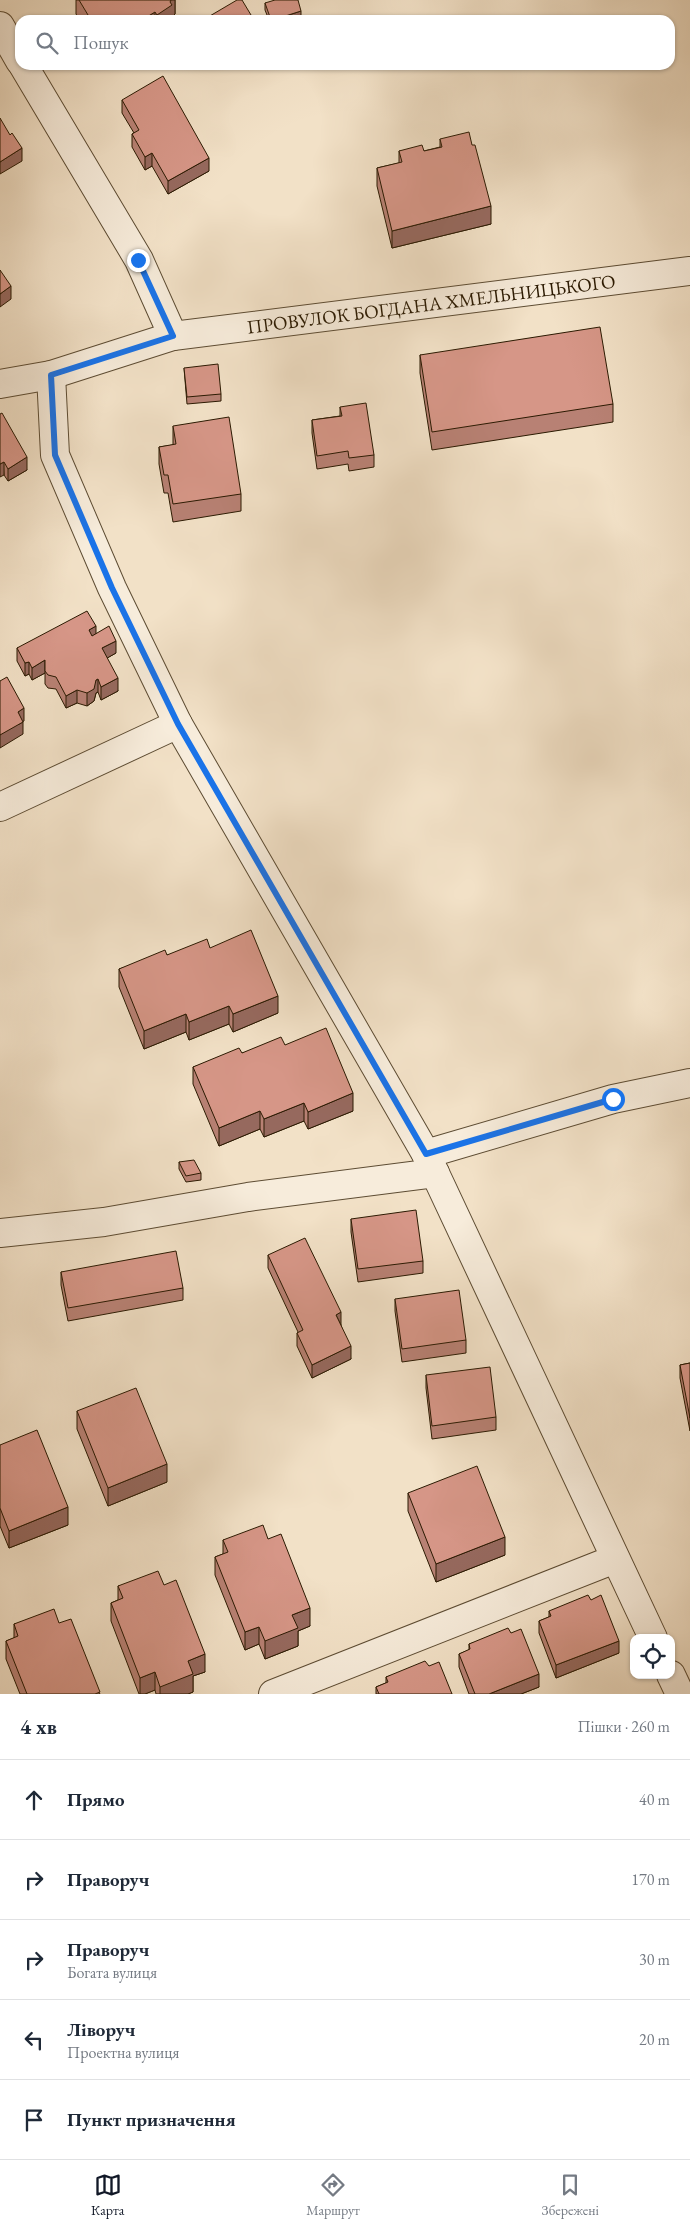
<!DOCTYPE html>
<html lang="uk">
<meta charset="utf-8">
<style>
body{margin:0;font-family:"EB Garamond",serif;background:#f2f2f3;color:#1f2937}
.controls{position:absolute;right:15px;bottom:15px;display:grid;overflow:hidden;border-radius:10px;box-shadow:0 1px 4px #0004}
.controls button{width:45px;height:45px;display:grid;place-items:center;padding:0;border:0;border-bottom:1px solid #e0e1e3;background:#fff;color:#1f2937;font:25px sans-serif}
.stop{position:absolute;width:15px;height:15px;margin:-11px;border:4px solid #1a73e8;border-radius:50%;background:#fff}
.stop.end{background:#1a73e8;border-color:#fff;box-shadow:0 1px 5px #0008}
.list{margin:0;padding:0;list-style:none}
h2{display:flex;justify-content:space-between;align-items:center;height:65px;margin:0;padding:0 20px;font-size:21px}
h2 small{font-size:16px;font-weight:400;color:#747a83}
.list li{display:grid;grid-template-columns:32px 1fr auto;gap:15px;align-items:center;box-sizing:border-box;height:80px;padding:0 20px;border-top:1px solid #e0e1e3}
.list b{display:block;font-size:19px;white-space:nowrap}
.list p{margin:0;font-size:16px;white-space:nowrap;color:#747a83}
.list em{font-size:16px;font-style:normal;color:#747a83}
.icon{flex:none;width:28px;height:28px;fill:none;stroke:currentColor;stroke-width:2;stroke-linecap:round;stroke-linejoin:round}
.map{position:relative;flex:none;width:690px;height:1694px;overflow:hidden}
.search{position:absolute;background:#fff;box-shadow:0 1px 4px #0004;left:15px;right:15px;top:15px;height:55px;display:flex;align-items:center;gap:12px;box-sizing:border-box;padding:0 18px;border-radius:15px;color:#747a83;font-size:19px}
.sheet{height:465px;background:#fff}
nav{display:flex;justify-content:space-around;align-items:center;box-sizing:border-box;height:70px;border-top:1px solid #e0e1e3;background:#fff;font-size:14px;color:#747a83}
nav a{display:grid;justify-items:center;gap:2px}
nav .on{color:#111827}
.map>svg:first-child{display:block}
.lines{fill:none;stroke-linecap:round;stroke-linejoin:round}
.minor-casing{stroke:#5d4c33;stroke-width:30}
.minor{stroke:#f7ecdb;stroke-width:28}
.wall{fill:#b88174;stroke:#2b1a02}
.shaded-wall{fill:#96695e;stroke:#2b1a02}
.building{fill:#d69687;stroke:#2b1a02}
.route{stroke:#1a73e8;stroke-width:6}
.labels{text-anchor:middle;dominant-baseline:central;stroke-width:4;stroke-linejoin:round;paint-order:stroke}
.street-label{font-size:19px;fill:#2b1a02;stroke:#f7ecdb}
</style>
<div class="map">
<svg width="690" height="1694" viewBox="0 0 690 1694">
<rect width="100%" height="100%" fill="#f2e1c7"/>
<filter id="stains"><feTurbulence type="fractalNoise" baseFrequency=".004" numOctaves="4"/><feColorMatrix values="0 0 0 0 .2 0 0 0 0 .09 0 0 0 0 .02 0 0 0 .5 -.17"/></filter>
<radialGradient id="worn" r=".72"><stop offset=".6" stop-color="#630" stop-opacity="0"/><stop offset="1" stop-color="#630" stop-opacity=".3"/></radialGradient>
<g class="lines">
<g class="minor-casing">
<g id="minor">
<path d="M0,26L20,61"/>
<path d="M23,65L139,260L173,336"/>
<path d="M51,375L55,455L112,588L178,724L426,1154L653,1638"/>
<path id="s1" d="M0,384L51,375L173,336L690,271"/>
<path d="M0,807L178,724"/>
<path d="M426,1154L613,1099L690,1083"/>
<path d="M0,1233L104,1222L248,1197L435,1173"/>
<path d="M671,1675L680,1694"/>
<path d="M273,1694L615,1559"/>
</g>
</g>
<use href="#minor" class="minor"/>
</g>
<path class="wall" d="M76,0H175V14L172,17V20H80L76,14Z
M265,3L301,17L293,20H269L265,10Z
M122,100L209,171L168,194L152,166L145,170L132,147V134L134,133L122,113Z
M440,139L491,224L392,248L377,186V168L399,163V151H424L440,147Z
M420,355L613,404V422L432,450L420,373Z
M184,368L221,394V401L187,404Z
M340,407L374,455V467L349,471L348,464L317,469L312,433V420L340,416Z
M0,414L27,470L8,481L4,475Z
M173,426L241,494V511L173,522L168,493H164L159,464V447L173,445Z
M96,634L116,653L107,658L118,691L101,700L98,692L96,693L94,701L87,706L77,703L66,708L56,689L48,688L45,684V673L32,680L29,674L25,676L17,661V648Z
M210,948L278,1013L233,1032L229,1024L189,1040L186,1032L144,1049L119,987V969L167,955Z
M285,1045L353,1111L308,1129L304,1121L264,1137L260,1129L219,1146L193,1084V1067L242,1053Z
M179,1162L201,1173V1180L186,1182L179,1169Z
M351,1219L423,1261V1273L358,1282L351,1232Z
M268,1255L341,1325L351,1359L312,1378L297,1346V1333L298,1332L268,1268Z
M61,1272L183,1288V1300L68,1321L61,1285Z
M395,1299L466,1340V1353L402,1362L395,1311Z
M690,1363V1431L680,1378V1365Z
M426,1375L496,1417V1430L432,1439L426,1388Z
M77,1411L167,1482L108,1506L77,1429Z
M0,1445L68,1525L9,1548L0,1526Z
M408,1493L505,1555L436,1582L408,1511Z
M268,1539L310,1626L298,1631V1646L265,1659L259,1644L245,1650L215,1575V1557L223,1554V1540Z
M164,1585L205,1672L193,1676V1692L188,1694H156L155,1690L145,1694H139L111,1621V1603L118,1600V1586Z
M549,1611L619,1653L556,1678L539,1633V1621L549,1617Z
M59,1623L100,1694H20L6,1659V1641L14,1638V1624Z
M511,1633L539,1687L521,1694H469L459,1667V1654L469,1650V1644Z
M429,1666L452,1694H376V1687L386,1683V1677Z"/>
<path class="shaded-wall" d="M171,0H175V14L172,17V20H157V15Z
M301,11V17L293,20H273Z
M155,12V20H142Z
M99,65H105L99,69Z
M22,148V161L0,174V162Z
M152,153V166L145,170V157Z
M209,158V171L168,194V181Z
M491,206V224L392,248V231Z
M11,286V299L0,307V294Z
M27,457V470L8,481V469Z
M4,462V475L0,477V464Z
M96,626V639L89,643V630Z
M116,641V653L102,661V648Z
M45,660V673L32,680V668Z
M29,662V674L25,676V663Z
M118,678V691L101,700V687Z
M98,679V692L96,693L94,701L87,706V693L96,680Z
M77,690V703L66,708V696Z
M24,708V721L19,724L23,722V734L0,748V735L18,712Z
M278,996V1013L233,1032V1014Z
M229,1006V1024L189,1040V1022Z
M186,1014V1032L144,1049V1031Z
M353,1093V1111L308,1129V1112Z
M304,1103V1121L264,1137V1119Z
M260,1111V1129L219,1146V1128Z
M341,1312V1325L336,1315Z
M351,1346V1359L312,1378V1365Z
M167,1464V1482L108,1506V1488Z
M68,1507V1525L9,1548V1531Z
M505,1537V1555L436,1582V1564Z
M310,1608V1626L298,1631V1646L265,1659V1641L292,1615Z
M259,1627V1644L245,1650V1632Z
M619,1641V1653L556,1678V1665Z
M205,1654V1672L193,1676V1692L188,1694H160V1687L188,1661Z
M155,1672V1690L145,1694H140V1678Z
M539,1674V1687L521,1694H489Z"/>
<path class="building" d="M79,0H171L170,2L172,5L157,15L155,12L142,20H91Z
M237,0H242L254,20H203Z
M275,0H298L301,11L273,20H271L265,3Z
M163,76L209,158L168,181L152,153L145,157L132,134L139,130L122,100Z
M0,118L10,135L12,133L22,148L0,162Z
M469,132L472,145H475L491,206L392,231L377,168L402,162L399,151L422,145L424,151L442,147L440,139Z
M0,270L11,286L0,294Z
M600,327L613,404L432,432L420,355Z
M218,364L221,394L187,397L184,368Z
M366,403L374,455L349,458L348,451L317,456L312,420L342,416L340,407Z
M2,413L27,457L8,469L4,462L0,464V414Z
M229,417L241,494L173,504L168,475H164L159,447L176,444L173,426Z
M87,611L96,626L89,630L92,636L109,626L116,641L102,648L118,678L101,687L98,679L96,680L94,689L87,693L77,690L66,696L56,677L48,675L45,671V660L32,668L29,662L25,663L17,648Z
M7,677L24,708L18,712L23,722L0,735V681Z
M251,930L278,996L233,1014L229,1006L189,1022L186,1014L144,1031L119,969L165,950L167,955L207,939L210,948Z
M326,1028L353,1093L308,1112L304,1103L264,1119L260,1111L219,1128L193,1067L239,1048L242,1053L281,1037L285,1045Z
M194,1160L201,1173L186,1176L179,1162Z
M416,1210L423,1261L358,1269L351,1219Z
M305,1238L341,1312L336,1315L351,1346L312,1365L297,1333L303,1330L268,1255Z
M176,1251L183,1288L68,1308L61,1272Z
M459,1290L466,1340L402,1349L395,1299Z
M690,1363V1418L680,1365Z
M490,1367L496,1417L432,1426L426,1375Z
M136,1388L167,1464L108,1488L77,1411Z
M37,1430L68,1507L9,1531L0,1508V1445Z
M477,1466L505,1537L436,1564L408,1493Z
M263,1525L268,1539L281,1534L310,1608L292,1615L298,1628L265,1641L259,1627L245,1632L215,1557L228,1552L223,1540Z
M158,1571L164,1585L176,1580L205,1654L188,1661L193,1674L160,1687L155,1672L140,1678L111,1603L123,1598L118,1586Z
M588,1595L591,1600L601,1595L619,1641L556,1665L539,1621L551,1616L549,1611Z
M54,1609L59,1623L71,1619L100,1692L95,1694H27L6,1641L18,1636L14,1624Z
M508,1628L511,1633L521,1629L539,1674L489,1694H475L459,1654L470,1649L469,1644Z
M425,1661L429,1666L439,1662L452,1694H379L376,1687L388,1682L386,1677Z"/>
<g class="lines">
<path class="route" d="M138,260L173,336L51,375L55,455L112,588L178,724L426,1154L613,1099"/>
</g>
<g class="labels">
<g class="street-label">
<text stroke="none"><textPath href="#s1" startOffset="440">ПРОВУЛОК БОГДАНА ХМЕЛЬНИЦЬКОГО</textPath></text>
</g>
</g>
<rect width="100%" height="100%" filter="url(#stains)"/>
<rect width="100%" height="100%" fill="url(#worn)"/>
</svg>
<div class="controls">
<button><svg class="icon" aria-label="locate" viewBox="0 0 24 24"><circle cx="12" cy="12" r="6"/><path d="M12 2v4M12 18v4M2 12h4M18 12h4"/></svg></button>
</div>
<div class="stop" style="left:613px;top:1099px"></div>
<div class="stop end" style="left:138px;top:260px"></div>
<div class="search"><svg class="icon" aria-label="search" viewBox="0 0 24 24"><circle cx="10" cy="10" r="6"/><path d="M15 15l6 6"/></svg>Пошук</div>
</div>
<section class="sheet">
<h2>4 хв<small>Пішки · 260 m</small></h2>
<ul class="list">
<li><svg class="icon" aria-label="ahead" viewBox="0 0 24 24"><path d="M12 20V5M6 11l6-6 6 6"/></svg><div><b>Прямо</b></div><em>40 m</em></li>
<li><svg class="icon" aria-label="right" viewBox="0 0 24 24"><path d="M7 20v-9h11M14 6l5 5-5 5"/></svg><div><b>Праворуч</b></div><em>170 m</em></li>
<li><svg class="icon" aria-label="right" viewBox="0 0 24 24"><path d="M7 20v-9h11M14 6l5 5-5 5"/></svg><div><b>Праворуч</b><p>Богата вулиця</p></div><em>30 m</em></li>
<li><svg class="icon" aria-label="left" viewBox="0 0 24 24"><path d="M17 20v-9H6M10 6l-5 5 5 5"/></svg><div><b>Ліворуч</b><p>Проектна вулиця</p></div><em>20 m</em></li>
<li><svg class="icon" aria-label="arrive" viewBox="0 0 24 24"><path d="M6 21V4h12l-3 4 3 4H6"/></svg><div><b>Пункт призначення</b></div></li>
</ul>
</section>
<nav>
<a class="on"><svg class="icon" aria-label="map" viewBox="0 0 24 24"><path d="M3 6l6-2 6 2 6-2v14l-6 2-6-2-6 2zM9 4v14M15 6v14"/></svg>Карта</a>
<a><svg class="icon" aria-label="directions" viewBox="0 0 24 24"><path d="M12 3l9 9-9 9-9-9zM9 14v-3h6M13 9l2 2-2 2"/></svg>Маршрут</a>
<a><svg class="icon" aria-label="saved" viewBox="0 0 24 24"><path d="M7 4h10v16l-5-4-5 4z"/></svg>Збережені</a>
</nav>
